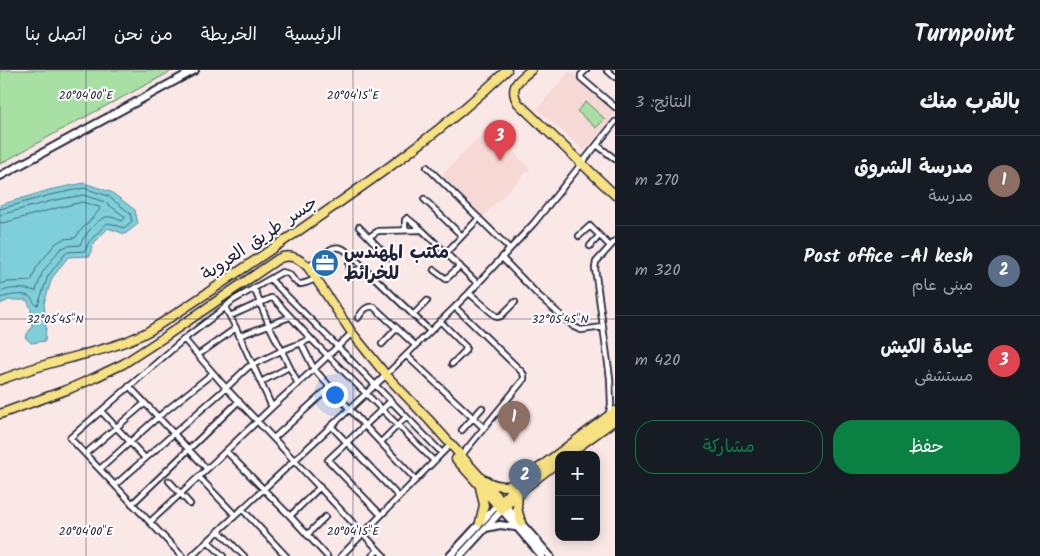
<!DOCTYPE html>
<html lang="ar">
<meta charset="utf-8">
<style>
body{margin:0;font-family:Kalam,"Playpen Sans Arabic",sans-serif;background:#20242c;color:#f1f3f6;direction:rtl}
.controls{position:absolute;right:15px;bottom:15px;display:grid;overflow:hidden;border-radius:10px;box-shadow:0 2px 12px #0003}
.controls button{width:45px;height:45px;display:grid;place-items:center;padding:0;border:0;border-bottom:1px solid #363941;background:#171b24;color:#f1f3f6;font:25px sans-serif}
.you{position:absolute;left:334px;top:324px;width:18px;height:18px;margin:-12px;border:4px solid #fff;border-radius:50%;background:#1a73e8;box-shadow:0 0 0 8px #1a73e833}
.badge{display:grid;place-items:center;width:32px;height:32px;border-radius:50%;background:#0b8043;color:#fff;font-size:16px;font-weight:700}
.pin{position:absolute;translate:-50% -41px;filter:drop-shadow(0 1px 2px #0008)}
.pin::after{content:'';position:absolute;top:26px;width:18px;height:15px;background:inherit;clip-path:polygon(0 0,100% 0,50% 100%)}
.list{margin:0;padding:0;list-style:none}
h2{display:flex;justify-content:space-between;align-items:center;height:65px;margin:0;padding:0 20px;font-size:21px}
h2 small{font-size:16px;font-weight:400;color:#9ea1a6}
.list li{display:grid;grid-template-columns:32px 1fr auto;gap:15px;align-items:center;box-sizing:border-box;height:90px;padding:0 20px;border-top:1px solid #363941}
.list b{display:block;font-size:19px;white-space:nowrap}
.list p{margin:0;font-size:16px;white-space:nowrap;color:#9ea1a6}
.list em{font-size:16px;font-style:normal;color:#9ea1a6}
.actions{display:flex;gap:10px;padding:15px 20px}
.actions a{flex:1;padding:11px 0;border:1px solid #0b8043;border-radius:20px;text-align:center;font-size:18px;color:#0b8043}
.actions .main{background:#0b8043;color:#fff}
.map{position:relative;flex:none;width:615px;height:486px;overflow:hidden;direction:ltr}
header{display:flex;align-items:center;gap:30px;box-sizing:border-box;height:70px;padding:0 25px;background:#171b24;border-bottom:1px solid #363941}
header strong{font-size:24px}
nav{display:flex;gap:28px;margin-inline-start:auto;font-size:18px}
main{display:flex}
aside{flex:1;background:#171b24}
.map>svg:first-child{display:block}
.built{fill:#f6d8d4}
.green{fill:#a8dfa2;stroke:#65806e}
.water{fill:#7ecfd9;stroke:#598a9a}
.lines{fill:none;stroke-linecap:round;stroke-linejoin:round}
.shore{stroke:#47677a;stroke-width:1}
.minor-casing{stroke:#22223b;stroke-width:8}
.secondary-casing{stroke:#22223b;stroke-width:10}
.trunk-casing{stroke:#22223b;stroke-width:11}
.minor{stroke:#fff;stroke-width:4.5}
.secondary{stroke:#fff;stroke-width:6}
.trunk{stroke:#f7e281;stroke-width:8}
.ticks{fill:none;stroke:#22223b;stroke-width:1;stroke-opacity:0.45}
.labels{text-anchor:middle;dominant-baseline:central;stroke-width:4;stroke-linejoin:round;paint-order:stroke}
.street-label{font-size:18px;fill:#22223b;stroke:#fff}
.poi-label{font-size:18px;font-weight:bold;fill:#22223b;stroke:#fff;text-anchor:start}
.ticks-label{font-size:12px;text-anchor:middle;fill:#22223b;stroke:#fff;stroke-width:4;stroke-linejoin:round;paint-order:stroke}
</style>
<header>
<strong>Turnpoint</strong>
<nav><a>الرئيسية</a><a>الخريطة</a><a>من نحن</a><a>اتصل بنا</a></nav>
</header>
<main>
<aside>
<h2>بالقرب منك<small>النتائج: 3</small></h2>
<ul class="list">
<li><span class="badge" style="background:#8d6e63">1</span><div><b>مدرسة الشروق</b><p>مدرسة</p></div><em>270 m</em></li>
<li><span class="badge" style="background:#5c6f8a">2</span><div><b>Post office -Al kesh</b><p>مبنى عام</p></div><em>320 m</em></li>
<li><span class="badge" style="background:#e0444e">3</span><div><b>عيادة الكيش</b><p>مستشفى</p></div><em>420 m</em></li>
</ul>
<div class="actions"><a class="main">حفظ</a><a>مشاركة</a></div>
</aside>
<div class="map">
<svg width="615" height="486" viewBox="0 0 615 486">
<rect width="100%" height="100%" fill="#fae8e6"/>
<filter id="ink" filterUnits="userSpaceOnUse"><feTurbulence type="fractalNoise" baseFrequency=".02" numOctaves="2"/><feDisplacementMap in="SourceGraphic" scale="10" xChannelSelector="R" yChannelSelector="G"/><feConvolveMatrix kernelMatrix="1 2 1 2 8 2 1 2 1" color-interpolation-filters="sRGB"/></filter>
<g filter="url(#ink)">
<path class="built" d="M570,1L615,41V45L584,80L537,39Z
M489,57L530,99L483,146L442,105Z"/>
<path class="green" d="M0,0H174L70,55L0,94Z
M586,32L605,49L596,58L577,41Z"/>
<path class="water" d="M84,113L111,122L135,140L138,154L125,164L108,158L92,175L90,186L68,187L52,208L44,233L46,257L45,271L31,273L25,267L32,257L31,239L27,230H9L0,234V135L49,120Z"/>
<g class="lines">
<path class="shore" d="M0,139L50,125L84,118L108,126L130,143L132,151L124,158L109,153L106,154L89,172L85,181L68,182L65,184L48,206L38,235L35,234C35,234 31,227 30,227C25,222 6,226 0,228
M0,145L51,131L83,125L105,132L124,146L125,148L122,151C117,149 111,146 106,147C97,149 83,167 80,175L67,176L60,179L42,203L36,221C24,218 12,217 0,222
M0,153L7,152L53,139L82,132L99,137L100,139C93,149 82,157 75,168L63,169L55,174L37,197L31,211L8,212L0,214"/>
<g class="minor-casing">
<path id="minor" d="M586,0L581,5V8L615,37
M607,0L615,7
M597,75L615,89
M427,97L510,179
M424,129L462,166
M359,157L388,187
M405,160V150L407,148L422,160L478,214
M579,166L590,156L610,176
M369,167L378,161L421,160
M590,176L599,166
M446,183L479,148
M354,188L349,194L350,199L355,201L363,197
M502,188L539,226L574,257L581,260L603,257
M308,197L331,179C341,174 347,182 354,188L430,261
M434,200L446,209L460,196
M270,209L337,276L442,383
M254,218L269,255L298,314
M469,223L497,247L501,246L515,232
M225,237L236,258L272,337
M455,237L521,301L524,305V309L461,386
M413,245L427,231
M230,246L271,228L274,229L311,269L434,391
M358,248C362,242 366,235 374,237L416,276
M440,251L466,277L465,281L452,294
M239,266L290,247
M184,269L226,318L384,486
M301,273L314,299L365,356L416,410
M382,274L397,258
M198,285L236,258
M406,285L484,358
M261,312L289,297
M129,316L207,399
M101,341L145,388
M608,346L611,335L610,308L595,198L596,192L615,171
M331,356L399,427
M462,360L482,338
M274,368L330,317
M381,372L406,347
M226,381L290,446L327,486
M85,384L145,333
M100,399L158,347L213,303
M199,407L235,445
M169,411L190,434
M115,415L226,318L248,297L281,281L311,269
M132,434L239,331
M242,439L286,486
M381,445L328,390L391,331
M290,446L320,417
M150,452L207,399L272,337L314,299L352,263
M219,461L244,486
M307,465L325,447
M208,471L223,486
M182,486L70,368L184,269L222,240L232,231L282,202L289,204C300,218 299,215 316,209
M192,486L386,305L469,223L534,153L615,52
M341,486L450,375
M372,486L378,480"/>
</g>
<g class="secondary-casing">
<path id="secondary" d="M0,106L195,0
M506,436L550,486
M486,458L500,455L515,457
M450,486L497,435
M460,486L502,440L542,486"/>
</g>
<g class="trunk-casing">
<path id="trunk" d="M531,0C519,10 508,16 518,33L615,125
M0,310C19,303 39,296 59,291C91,282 119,277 149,261C199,230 246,196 294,164C369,112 441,63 507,0
M0,344L69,319L96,307L123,294L163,268L278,189C289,183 299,188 308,197L352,263L386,305L429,350L506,436
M567,385L615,350
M456,389L502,440L518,423L559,391
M485,410C496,417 505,417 517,414
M518,423L517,438L521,452
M498,433L535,401L615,341
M480,452L484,435L480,417"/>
</g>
<use href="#minor" class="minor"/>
<use href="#secondary" class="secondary"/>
<use href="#trunk" class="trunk"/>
</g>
</g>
<path class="ticks" d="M86,0V486M353,0V486M0,249H615"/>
<defs>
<g id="office-disc" transform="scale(1.4375)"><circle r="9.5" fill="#1f6fb2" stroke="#fff"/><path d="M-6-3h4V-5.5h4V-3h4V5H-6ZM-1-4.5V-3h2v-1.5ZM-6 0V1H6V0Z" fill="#fff"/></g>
</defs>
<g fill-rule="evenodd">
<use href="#office-disc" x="325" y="193"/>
</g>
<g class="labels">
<g class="street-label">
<text transform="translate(260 169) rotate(-34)">جسر طريق العروبة</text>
</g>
<g class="poi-label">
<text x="344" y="183">مكتب المهندس<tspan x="344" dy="21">للخرائط</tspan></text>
</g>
</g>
<g class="ticks-label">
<text x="86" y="29">20°04'00"E</text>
<text x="353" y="29">20°04'15"E</text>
<text x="55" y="253">32°05'45"N</text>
<text x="560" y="253">32°05'45"N</text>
<text x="86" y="465">20°04'00"E</text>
<text x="353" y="465">20°04'15"E</text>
</g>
</svg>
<div class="controls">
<button>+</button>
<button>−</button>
</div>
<div class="you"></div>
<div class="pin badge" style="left:514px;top:372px;background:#8d6e63">1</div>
<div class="pin badge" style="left:525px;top:430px;background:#5c6f8a">2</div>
<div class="pin badge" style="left:500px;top:91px;background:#e0444e">3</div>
</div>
</main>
